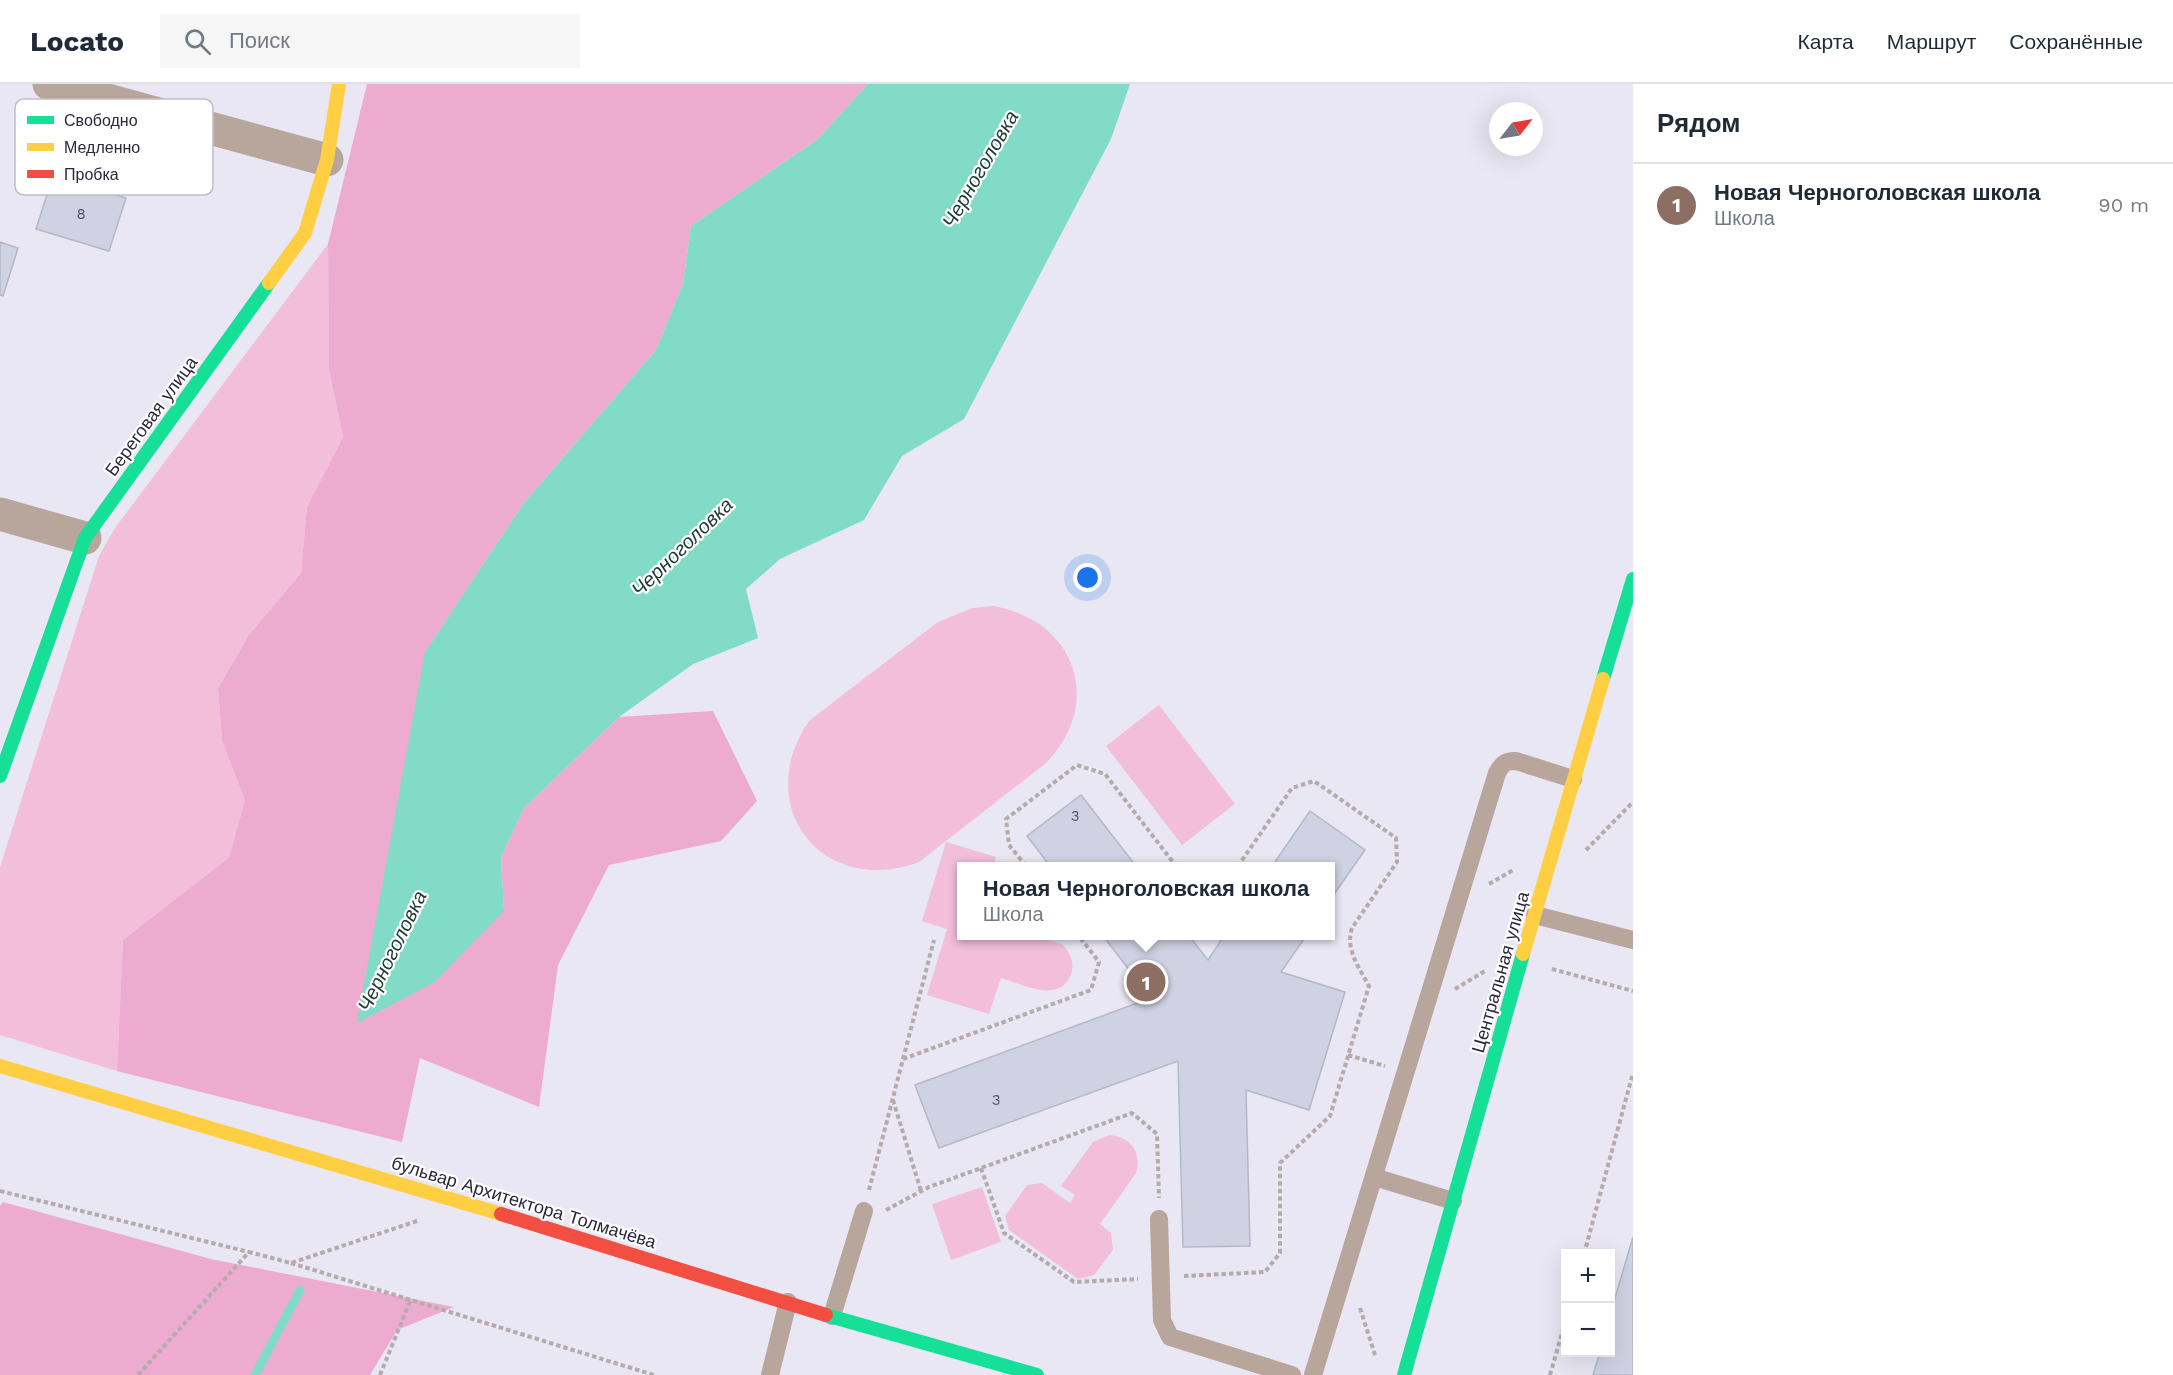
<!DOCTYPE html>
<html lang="ru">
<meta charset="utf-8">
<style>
body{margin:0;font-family:"Work Sans",sans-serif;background:#f6f6f7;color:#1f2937}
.controls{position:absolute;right:18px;bottom:18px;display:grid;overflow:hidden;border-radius:0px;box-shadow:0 6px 24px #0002}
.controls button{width:54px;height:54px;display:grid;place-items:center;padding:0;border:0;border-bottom:2px solid #e0e1e3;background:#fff;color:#1f2937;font:30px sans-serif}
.compass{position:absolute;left:1489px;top:18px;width:54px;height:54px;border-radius:50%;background:#fff;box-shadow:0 6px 24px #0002;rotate:59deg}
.you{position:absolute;left:1088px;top:494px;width:21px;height:21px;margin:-15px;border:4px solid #fff;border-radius:50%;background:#1a73e8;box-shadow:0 0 0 9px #1a73e833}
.badge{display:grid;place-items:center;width:39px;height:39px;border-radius:50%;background:#0b8043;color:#fff;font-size:20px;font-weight:700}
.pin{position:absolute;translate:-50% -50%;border:3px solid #fff;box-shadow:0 2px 6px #0006}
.popup{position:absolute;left:957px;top:778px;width:378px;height:78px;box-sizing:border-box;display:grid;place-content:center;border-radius:0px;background:#fff;filter:drop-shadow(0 2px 4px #0005);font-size:20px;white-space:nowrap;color:#747a83}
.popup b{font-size:22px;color:#1f2937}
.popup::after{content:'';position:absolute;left:50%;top:100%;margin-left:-12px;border:12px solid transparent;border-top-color:#fff}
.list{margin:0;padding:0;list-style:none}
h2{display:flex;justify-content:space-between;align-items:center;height:78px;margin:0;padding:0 24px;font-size:26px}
h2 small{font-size:20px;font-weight:400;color:#747a83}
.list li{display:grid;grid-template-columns:39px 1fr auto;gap:18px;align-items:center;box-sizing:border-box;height:84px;padding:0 24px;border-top:2px solid #e0e1e3}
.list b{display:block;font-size:22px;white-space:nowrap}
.list p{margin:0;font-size:20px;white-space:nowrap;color:#747a83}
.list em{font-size:20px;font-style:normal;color:#747a83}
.icon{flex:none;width:33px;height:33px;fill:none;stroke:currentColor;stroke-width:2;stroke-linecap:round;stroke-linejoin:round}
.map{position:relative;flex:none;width:1633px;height:1291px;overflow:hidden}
header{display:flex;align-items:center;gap:36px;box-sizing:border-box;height:84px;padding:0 30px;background:#fff;border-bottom:2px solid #e0e1e3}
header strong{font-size:28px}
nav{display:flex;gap:33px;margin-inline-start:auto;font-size:21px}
.search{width:420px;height:54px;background:#f6f6f7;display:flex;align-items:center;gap:15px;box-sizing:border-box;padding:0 21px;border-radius:0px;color:#747a83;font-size:22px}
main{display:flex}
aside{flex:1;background:#fff}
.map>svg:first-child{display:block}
.green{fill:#f2beda}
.forest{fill:#ecabcf}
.water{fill:#81dbc7}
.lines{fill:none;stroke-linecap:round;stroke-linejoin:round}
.stream{stroke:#81dbc7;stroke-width:9}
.building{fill:#d0d2e4;stroke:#b5b7c6;stroke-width:1.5}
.path{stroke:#b5abaa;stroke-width:4;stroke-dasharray:4.5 3;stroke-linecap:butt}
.lane{stroke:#b8a59b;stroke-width:18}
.street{stroke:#b8a59b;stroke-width:33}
.fast{stroke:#16e098;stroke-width:14}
.slow{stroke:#ffcf43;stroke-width:14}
.jam{stroke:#f24e42;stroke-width:14}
.labels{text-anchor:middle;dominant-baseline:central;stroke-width:4.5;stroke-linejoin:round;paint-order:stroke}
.number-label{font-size:15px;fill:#555267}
.street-label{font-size:18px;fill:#2b273c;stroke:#fff}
.water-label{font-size:20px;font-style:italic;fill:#1f3b32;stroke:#fff}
.key{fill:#fff;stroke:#bfbec4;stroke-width:1.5}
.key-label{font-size:16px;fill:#2b273c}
</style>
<header>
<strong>Locato</strong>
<div class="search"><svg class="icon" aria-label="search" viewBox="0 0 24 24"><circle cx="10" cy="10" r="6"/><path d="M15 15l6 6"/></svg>Поиск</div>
<nav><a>Карта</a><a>Маршрут</a><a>Сохранённые</a></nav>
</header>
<main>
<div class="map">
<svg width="1633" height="1291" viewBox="0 0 1633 1291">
<rect width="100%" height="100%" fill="#e8e7f3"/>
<path class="green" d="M328,160L329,286L343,353L307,423L301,489L249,551L218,604L222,657L245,716L229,775L123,856L117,987L0,951V783L99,472L115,444Z
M992,522C1075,535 1105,618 1046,679L919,778C822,814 750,721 810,636L938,538L973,524Z
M1159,621L1235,720L1182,761L1106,662Z
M946,758L996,773L993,782H962V852H1033L1062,860C1070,869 1075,878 1071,890C1060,921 1022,900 1001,894L989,930L927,911L947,845L922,837Z
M1109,1051C1131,1053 1142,1068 1136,1089L1100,1140L1111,1149L1113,1166L1094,1191L1078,1195L1009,1146L1005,1132L1027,1101L1042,1099L1070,1119L1075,1111L1061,1102L1093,1058Z
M982,1103L1001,1158L951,1176L932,1120Z"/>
<path class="forest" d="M367,0H868L818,55L691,142L683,200L656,266L524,419L425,568L504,827L501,773L524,724L619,633L713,627L757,717L721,757L609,781L558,881L539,1023L420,974L402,1058L117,987L123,856L229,774L245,716L222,657L218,604L249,551L301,489L307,423L343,353L329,286L328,160Z
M3,1118L211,1175L454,1223L397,1246L370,1291H0V1122Z"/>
<path class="water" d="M868,0H1130L1111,55L964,335L902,372L864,436L780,475L746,505L758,554L693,580L619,633L524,724L501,773L504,827L435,898L357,939L425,568L524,419L656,266L683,200L691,142L818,55Z"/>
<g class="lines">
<path class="stream" d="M255,1291L300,1206"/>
</g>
<path class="building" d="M53,92L126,114L109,167L36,145Z
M0,158L18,164L3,212L0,211Z
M1081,711L1136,782H1050L1027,752Z
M1310,727L1365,766L1330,816V782H1272Z
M1103,852H1189L1208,876L1224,852H1306L1281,888L1345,908L1309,1026L1246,1006L1250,1162L1183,1163L1178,977L939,1064L915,1001L1151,914Z
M1633,1153V1291H1593L1600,1268H1610V1231Z"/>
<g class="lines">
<path class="path" d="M1586,766L1633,718
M1026,782L1009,761L1006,735L1077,681L1105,690L1176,782
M1489,800L1513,786
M1552,885L1633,907
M1455,905L1485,887
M1348,971L1385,982
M903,975L1091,906L1099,878L1079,852
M893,1016L921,1107
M981,1084L1004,1149L1074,1198L1138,1195
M869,1106L934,856
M0,1107L249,1168
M886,1126L929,1103L1132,1029L1157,1050L1159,1114
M1584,1170L1633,989
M291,1179L654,1291
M1184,1192L1265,1188L1280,1169V1079L1330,1032L1369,902C1359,883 1345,866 1352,844L1397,778L1396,754L1314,697L1292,704L1238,782
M1360,1224L1376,1274
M138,1291L249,1168L291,1179L417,1137
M380,1291L410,1217
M1550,1291L1566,1235"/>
<path class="lane" d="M1535,831L1633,856
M1374,1093L1453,1117
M1159,1135L1162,1236L1170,1253L1292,1291
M832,1232L864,1127
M770,1291L788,1218
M1313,1291L1497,689C1502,680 1505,677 1516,677L1573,695"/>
<path class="street" d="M49,0L327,76
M0,430L85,454"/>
<path class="fast" d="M1603,595L1633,495
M0,692L85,454L269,199
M826,1231L1037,1291
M1404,1291L1523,870"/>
<path class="slow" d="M269,199L305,149L327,76L339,0
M1523,870L1603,595
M0,982L501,1130"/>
<path class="jam" d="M501,1130L826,1231"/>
</g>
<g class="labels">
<g class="number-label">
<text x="81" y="130">8</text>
<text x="1075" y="732">3</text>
<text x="996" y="1016">3</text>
</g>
<g class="street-label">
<text transform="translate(151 332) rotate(-54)">Береговая улица</text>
<text transform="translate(1500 888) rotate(-74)">Центральная улица</text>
<text transform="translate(524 1118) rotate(17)">бульвар Архитектора Толмачёва</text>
</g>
<g class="water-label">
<text transform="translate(980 85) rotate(-60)">Черноголовка</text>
<text transform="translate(682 463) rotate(-44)">Черноголовка</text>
<text transform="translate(392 867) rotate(-64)">Черноголовка</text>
</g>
</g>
<rect x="15" y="15" width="198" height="96" rx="9" class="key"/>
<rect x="27" y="32" width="27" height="8" fill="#16e098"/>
<rect x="27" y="59" width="27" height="8" fill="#ffcf43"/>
<rect x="27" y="86" width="27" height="8" fill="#f24e42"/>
<g class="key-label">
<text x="64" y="42">Свободно</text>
<text x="64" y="69">Медленно</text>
<text x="64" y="96">Пробка</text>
</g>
</svg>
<div class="controls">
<button>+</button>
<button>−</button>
</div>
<svg class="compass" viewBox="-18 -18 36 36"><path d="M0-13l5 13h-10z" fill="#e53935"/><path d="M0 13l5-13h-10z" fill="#747a83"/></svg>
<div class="you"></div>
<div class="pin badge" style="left:1146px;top:898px;background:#8d6e63">1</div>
<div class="popup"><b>Новая Черноголовская школа</b>Школа</div>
</div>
<aside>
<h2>Рядом<small></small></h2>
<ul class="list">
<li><span class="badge" style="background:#8d6e63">1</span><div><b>Новая Черноголовская школа</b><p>Школа</p></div><em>90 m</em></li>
</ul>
</aside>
</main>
